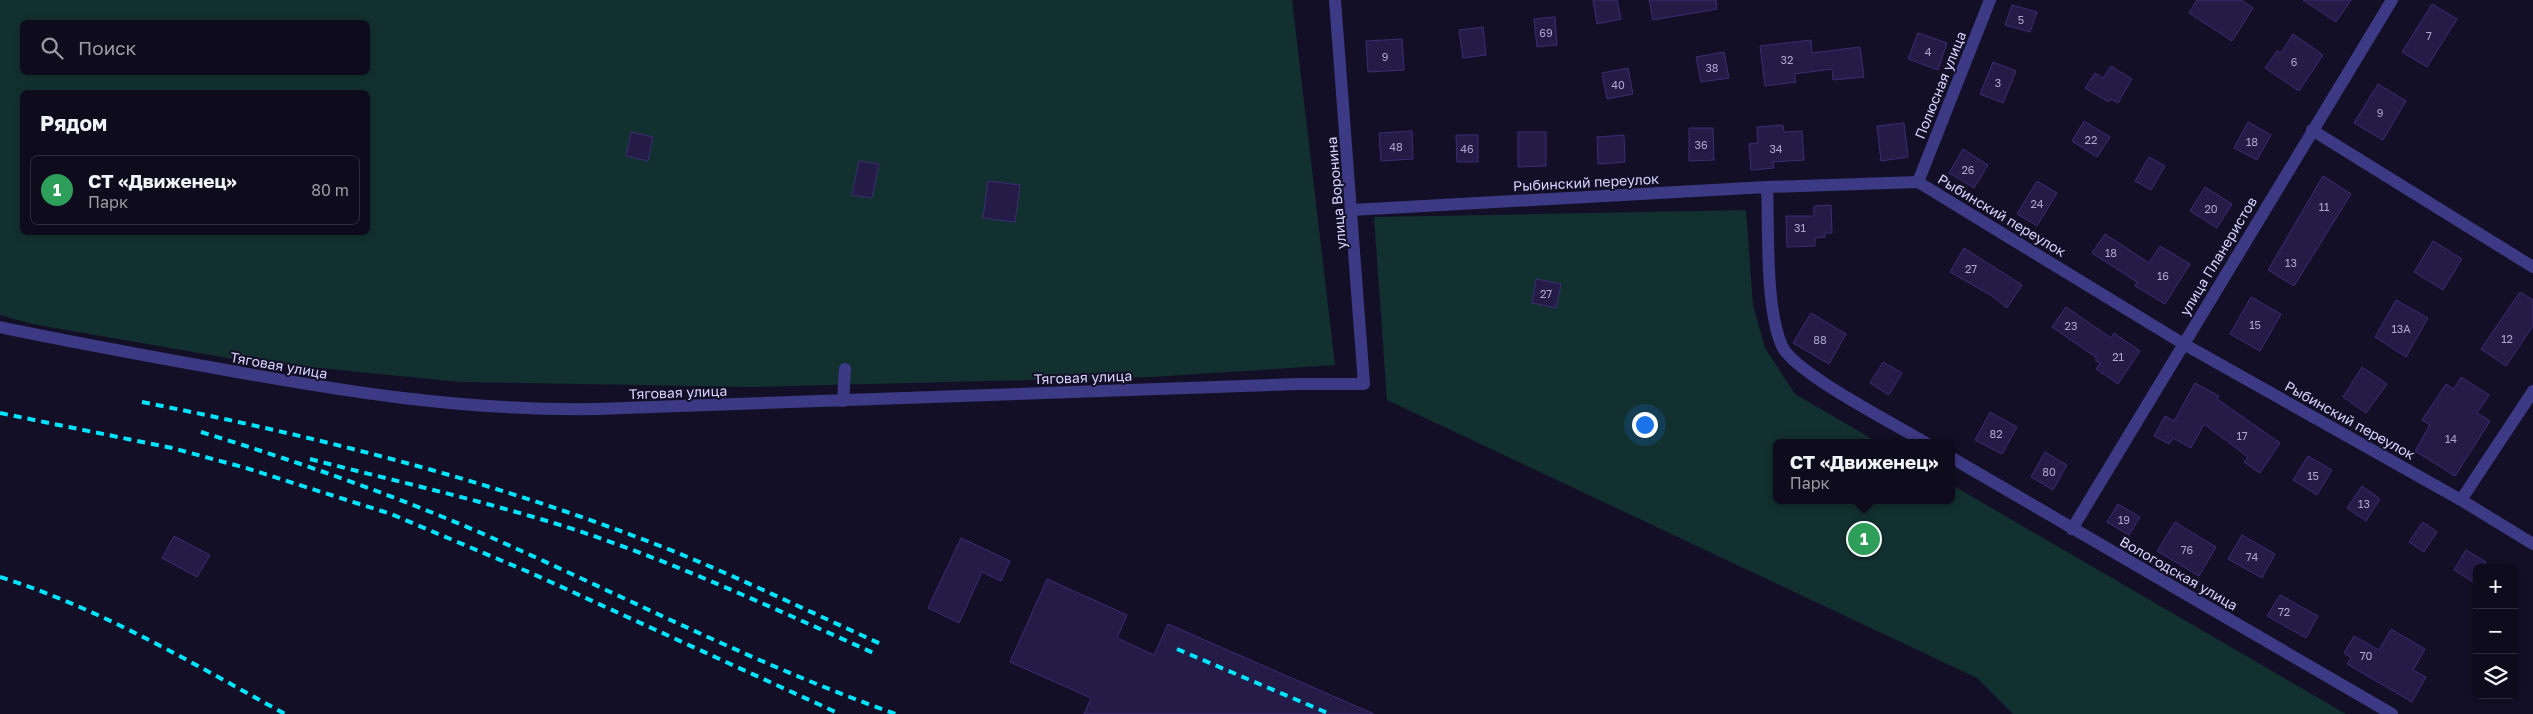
<!DOCTYPE html>
<html lang="ru">
<meta charset="utf-8">
<style>
body{margin:0;font-family:"Golos Text",sans-serif;background:#171425;color:#f1f3f6}
.controls{position:absolute;right:15px;bottom:15px;display:grid;overflow:hidden;border-radius:8px;box-shadow:0 2px 8px #0003}
.controls button{width:45px;height:45px;display:grid;place-items:center;padding:0;border:0;border-bottom:1px solid #2e2b3b;background:#0e0b1c;color:#f1f3f6;font:25px sans-serif}
.you{position:absolute;left:1644px;top:424px;width:18px;height:18px;margin:-12px;border:4px solid #fff;border-radius:50%;background:#1a73e8;box-shadow:0 0 0 8px #1a73e833}
.badge{display:grid;place-items:center;width:32px;height:32px;border-radius:50%;background:#b45309;color:#fff;font-size:16px;font-weight:700}
.pin{position:absolute;translate:-50% -50%;border:2px solid #fff;box-shadow:0 1px 5px #0006}
.popup{position:absolute;left:1773px;top:439px;width:182px;height:65px;box-sizing:border-box;display:grid;place-content:center;border-radius:8px;background:#0e0b1c;filter:drop-shadow(0 1px 4px #0005);font-size:16px;white-space:nowrap;color:#9b9ba3}
.popup b{font-size:19px;color:#f1f3f6}
.popup::after{content:'';position:absolute;left:50%;top:100%;margin-left:-10px;border:10px solid transparent;border-top-color:#0e0b1c}
.list{margin:0;padding:0;list-style:none}
h2{display:flex;justify-content:space-between;align-items:center;height:65px;margin:0;padding:0 20px;font-size:21px}
h2 small{font-size:16px;font-weight:400;color:#9b9ba3}
.list li{display:grid;grid-template-columns:32px 1fr auto;gap:15px;align-items:center;box-sizing:border-box;height:70px;margin:0 10px 10px;padding:0 10px;border:1px solid #2e2b3b;border-radius:8px}
.list b{display:block;font-size:19px;white-space:nowrap}
.list p{margin:0;font-size:16px;white-space:nowrap;color:#9b9ba3}
.list em{font-size:16px;font-style:normal;color:#9b9ba3}
.icon{flex:none;width:28px;height:28px;fill:none;stroke:currentColor;stroke-width:2;stroke-linecap:round;stroke-linejoin:round}
.map{position:relative;flex:none;width:2533px;height:714px;overflow:hidden}
.search{position:absolute;background:#0e0b1c;box-shadow:0 2px 8px #0003;left:20px;top:20px;width:350px;height:55px;display:flex;align-items:center;gap:12px;box-sizing:border-box;padding:0 18px;border-radius:8px;color:#9b9ba3;font-size:19px}
.panel{position:absolute;background:#0e0b1c;box-shadow:0 2px 8px #0003;left:20px;top:90px;width:350px;height:145px;border-radius:8px}
.map>svg:first-child{display:block}
.green{fill:#12302f;fill-rule:evenodd}
.building{fill:#241b47;stroke:#3b2d73}
.lines{fill:none;stroke-linecap:round;stroke-linejoin:round}
.minor{stroke:#3d3a85;stroke-width:12}
.rail{stroke:#00e5ff;stroke-width:4;stroke-dasharray:8 6;stroke-linecap:butt}
.labels{text-anchor:middle;dominant-baseline:central;stroke-width:4;stroke-linejoin:round;paint-order:stroke}
.number-label{font-size:11px;fill:#aca6d1}
.street-label{font-size:14px;fill:#d9d4ff;stroke:#130f26}
</style>
<div class="map">
<svg width="2533" height="714" viewBox="0 0 2533 714">
<rect width="100%" height="100%" fill="#130f26"/>
<path class="green" d="M0,0H1292L1335,365L1152,377L752,387L460,382L239,360L32,324L0,315ZM22,22H368V72H22ZM22,92H368V232H22Z
M1746,210L1753,305L1765,348L1795,394L1879,443H1776V500H1952V485L2346,714H2013L1977,678L1387,400L1374,217Z"/>
<path class="building" d="M1593,0H1617L1621,19L1597,24Z
M1649,0H1716L1717,9L1653,20Z
M2197,0H2241L2253,8L2232,41L2189,13Z
M2303,0H2351L2336,22Z
M2432,4L2457,19L2427,67L2402,52Z
M2012,5L2037,12L2030,32L2005,25Z
M1555,17L1557,45L1537,47L1534,19Z
M1483,27L1486,55L1463,58L1459,30Z
M1918,33L1947,43L1938,70L1908,59Z
M2293,34L2323,55L2299,91L2265,68L2277,51L2281,53Z
M1402,39L1404,70L1368,72L1366,41Z
M1811,40L1812,53L1860,47L1864,77L1833,80L1832,69L1794,74L1796,82L1765,86L1760,46Z
M1724,52L1729,78L1701,82L1696,57Z
M1993,62L2016,71L2003,103L1980,94Z
M2111,66L2132,79L2118,103L2111,99L2109,102L2085,88L2095,73L2103,78Z
M1628,68L1633,94L1607,99L1602,73Z
M2378,84L2406,101L2383,140L2354,123Z
M2084,121L2110,137L2097,157L2072,141Z
M2248,122L2271,135L2257,160L2234,148Z
M1904,123L1908,157L1881,161L1877,126Z
M1783,125L1784,132L1802,131L1804,160L1773,162L1774,168L1751,170L1749,144L1758,143L1757,127Z
M1689,128H1713L1714,160L1689,161Z
M1412,131L1413,159L1381,161L1379,133Z
M631,132L653,137L648,161L626,156Z
M1518,132H1546V166L1518,167Z
M1456,135H1478V162H1457Z
M1624,135L1625,162L1598,164L1597,137Z
M1963,149L1988,165L1974,188L1949,173Z
M2149,157L2165,166L2151,190L2135,181Z
M859,161L879,164L872,198L852,195Z
M2323,176L2351,194L2294,286L2268,270Z
M988,181L1020,185L1015,222L983,218Z
M2037,181L2057,193L2037,226L2017,214Z
M2205,187L2232,204L2217,228L2190,211Z
M1831,205L1832,233H1825V237L1815,238V246L1787,247L1786,216H1814V206Z
M2105,234L2149,263L2160,246L2190,264L2165,304L2135,286L2137,282L2092,253Z
M2433,241L2462,259L2443,290L2414,272Z
M1964,248L2022,285L2007,308L1992,296L1950,272Z
M1536,279L1561,284L1556,308L1532,303Z
M2520,292L2533,300V326L2506,366L2481,349Z
M2251,297L2281,314L2260,351L2230,334Z
M2396,300L2428,318L2406,357L2375,337Z
M2066,307L2111,338L2114,333L2140,351L2118,384L2096,369L2100,363L2095,360L2097,358L2052,327Z
M1811,313L1846,334L1829,364L1793,343Z
M1883,362L1902,373L1889,395L1870,383Z
M2362,367L2387,384L2366,413L2343,397Z
M2461,377L2489,395L2477,413L2490,421L2455,476L2415,451L2430,425L2422,420L2446,384L2454,389Z
M2195,383L2219,396L2217,399L2280,443L2260,473L2244,462L2248,457L2204,424L2191,448L2173,438L2169,444L2154,436L2165,416L2174,421Z
M1990,412L2017,427L2002,454L1975,440Z
M2045,452L2067,465L2053,490L2031,477Z
M2308,456L2332,470L2317,495L2293,480Z
M2362,486L2380,499L2366,521L2347,508Z
M2118,504L2140,517L2129,535L2107,522Z
M2175,522L2216,547L2199,576L2157,551Z
M2423,522L2437,532L2424,552L2409,542Z
M2242,535L2275,554L2262,578L2228,559Z
M174,536L210,555L197,577L162,558Z
M961,538L1010,561L1001,581L982,572L959,623L928,608Z
M2466,550L2486,562L2482,568H2477V576L2473,582L2454,570Z
M1047,579L1127,615L1117,638L1154,655L1168,624L1374,714H1084L1091,698L1010,662Z
M2280,595L2318,616L2306,638L2267,616Z
M2391,629L2425,649L2413,670L2426,677L2412,702L2347,664L2351,658L2344,653L2354,636L2379,650Z"/>
<g class="lines">
<path class="minor" d="M2312,130L2533,267
M1918,182L1990,0
M1767,187C1769,230 1765,308 1782,346C1794,373 1897,425 1926,443
M1352,210L1767,187L1918,182L2182,343L2461,500L2533,544
M0,327C71,342 143,355 215,368C346,392 464,411 597,409L1297,384H1364L1335,0
M843,401L845,369
M1952,458L2392,714
M2461,500L2533,391
M2072,529L2392,0"/>
<path class="rail" d="M142,402C309,435 475,476 634,536C718,567 799,607 881,644
M0,413L172,448L246,468L391,514L531,573L840,714
M201,432C299,462 394,495 488,536C624,596 756,665 896,714
M310,459C399,482 489,502 576,530C679,564 777,610 876,654
M0,577C102,609 192,663 285,714
M1177,649L1330,714"/>
</g>
<g class="labels">
<g class="number-label">
<text x="2021" y="19">5</text>
<text x="1546" y="32">69</text>
<text x="2429" y="35">7</text>
<text x="1928" y="51">4</text>
<text x="1385" y="56">9</text>
<text x="1787" y="59">32</text>
<text x="2294" y="61">6</text>
<text x="1712" y="67">38</text>
<text x="1998" y="82">3</text>
<text x="1618" y="84">40</text>
<text x="2380" y="112">9</text>
<text x="2091" y="139">22</text>
<text x="2252" y="141">18</text>
<text x="1701" y="144">36</text>
<text x="1396" y="146">48</text>
<text x="1467" y="148">46</text>
<text x="1776" y="148">34</text>
<text x="1968" y="169">26</text>
<text x="2037" y="203">24</text>
<text x="2324" y="206">11</text>
<text x="2211" y="208">20</text>
<text x="1800" y="227">31</text>
<text x="2111" y="252">18</text>
<text x="2291" y="262">13</text>
<text x="1971" y="268">27</text>
<text x="2163" y="275">16</text>
<text x="1546" y="293">27</text>
<text x="2255" y="324">15</text>
<text x="2071" y="325">23</text>
<text x="2401" y="328">13А</text>
<text x="2507" y="338">12</text>
<text x="1820" y="339">88</text>
<text x="2118" y="356">21</text>
<text x="1996" y="433">82</text>
<text x="2242" y="435">17</text>
<text x="2451" y="438">14</text>
<text x="2049" y="471">80</text>
<text x="2313" y="475">15</text>
<text x="2364" y="503">13</text>
<text x="2124" y="519">19</text>
<text x="2187" y="549">76</text>
<text x="2252" y="556">74</text>
<text x="2284" y="611">72</text>
<text x="2366" y="655">70</text>
</g>
<g class="street-label">
<text transform="translate(1940 85) rotate(-68)">Полюсная улица</text>
<text transform="translate(1586 182) rotate(-3)">Рыбинский переулок</text>
<text transform="translate(1336 193) rotate(-95)">улица Воронина</text>
<text transform="translate(2002 215) rotate(31)">Рыбинский переулок</text>
<text transform="translate(2218 256) rotate(-59)">улица Планеристов</text>
<text transform="translate(279 365) rotate(10)">Тяговая улица</text>
<text transform="translate(1083 377) rotate(-2)">Тяговая улица</text>
<text transform="translate(678 392) rotate(-2)">Тяговая улица</text>
<text transform="translate(2350 420) rotate(29)">Рыбинский переулок</text>
<text transform="translate(2179 573) rotate(30)">Вологодская улица</text>
</g>
</g>
</svg>
<div class="controls">
<button>+</button>
<button>−</button>
<button><svg class="icon" aria-label="layers" viewBox="0 0 24 24"><path d="M12 4l9 5-9 5-9-5zM3 14l9 5 9-5"/></svg></button>
</div>
<div class="you"></div>
<div class="pin badge" style="left:1864px;top:539px;background:#2e9e5b">1</div>
<div class="popup"><b>СТ «Движенец»</b>Парк</div>
<div class="search"><svg class="icon" aria-label="search" viewBox="0 0 24 24"><circle cx="10" cy="10" r="6"/><path d="M15 15l6 6"/></svg>Поиск</div>
<section class="panel">
<h2>Рядом<small></small></h2>
<ul class="list">
<li><span class="badge" style="background:#2e9e5b">1</span><div><b>СТ «Движенец»</b><p>Парк</p></div><em>80 m</em></li>
</ul>
</section>
</div>
